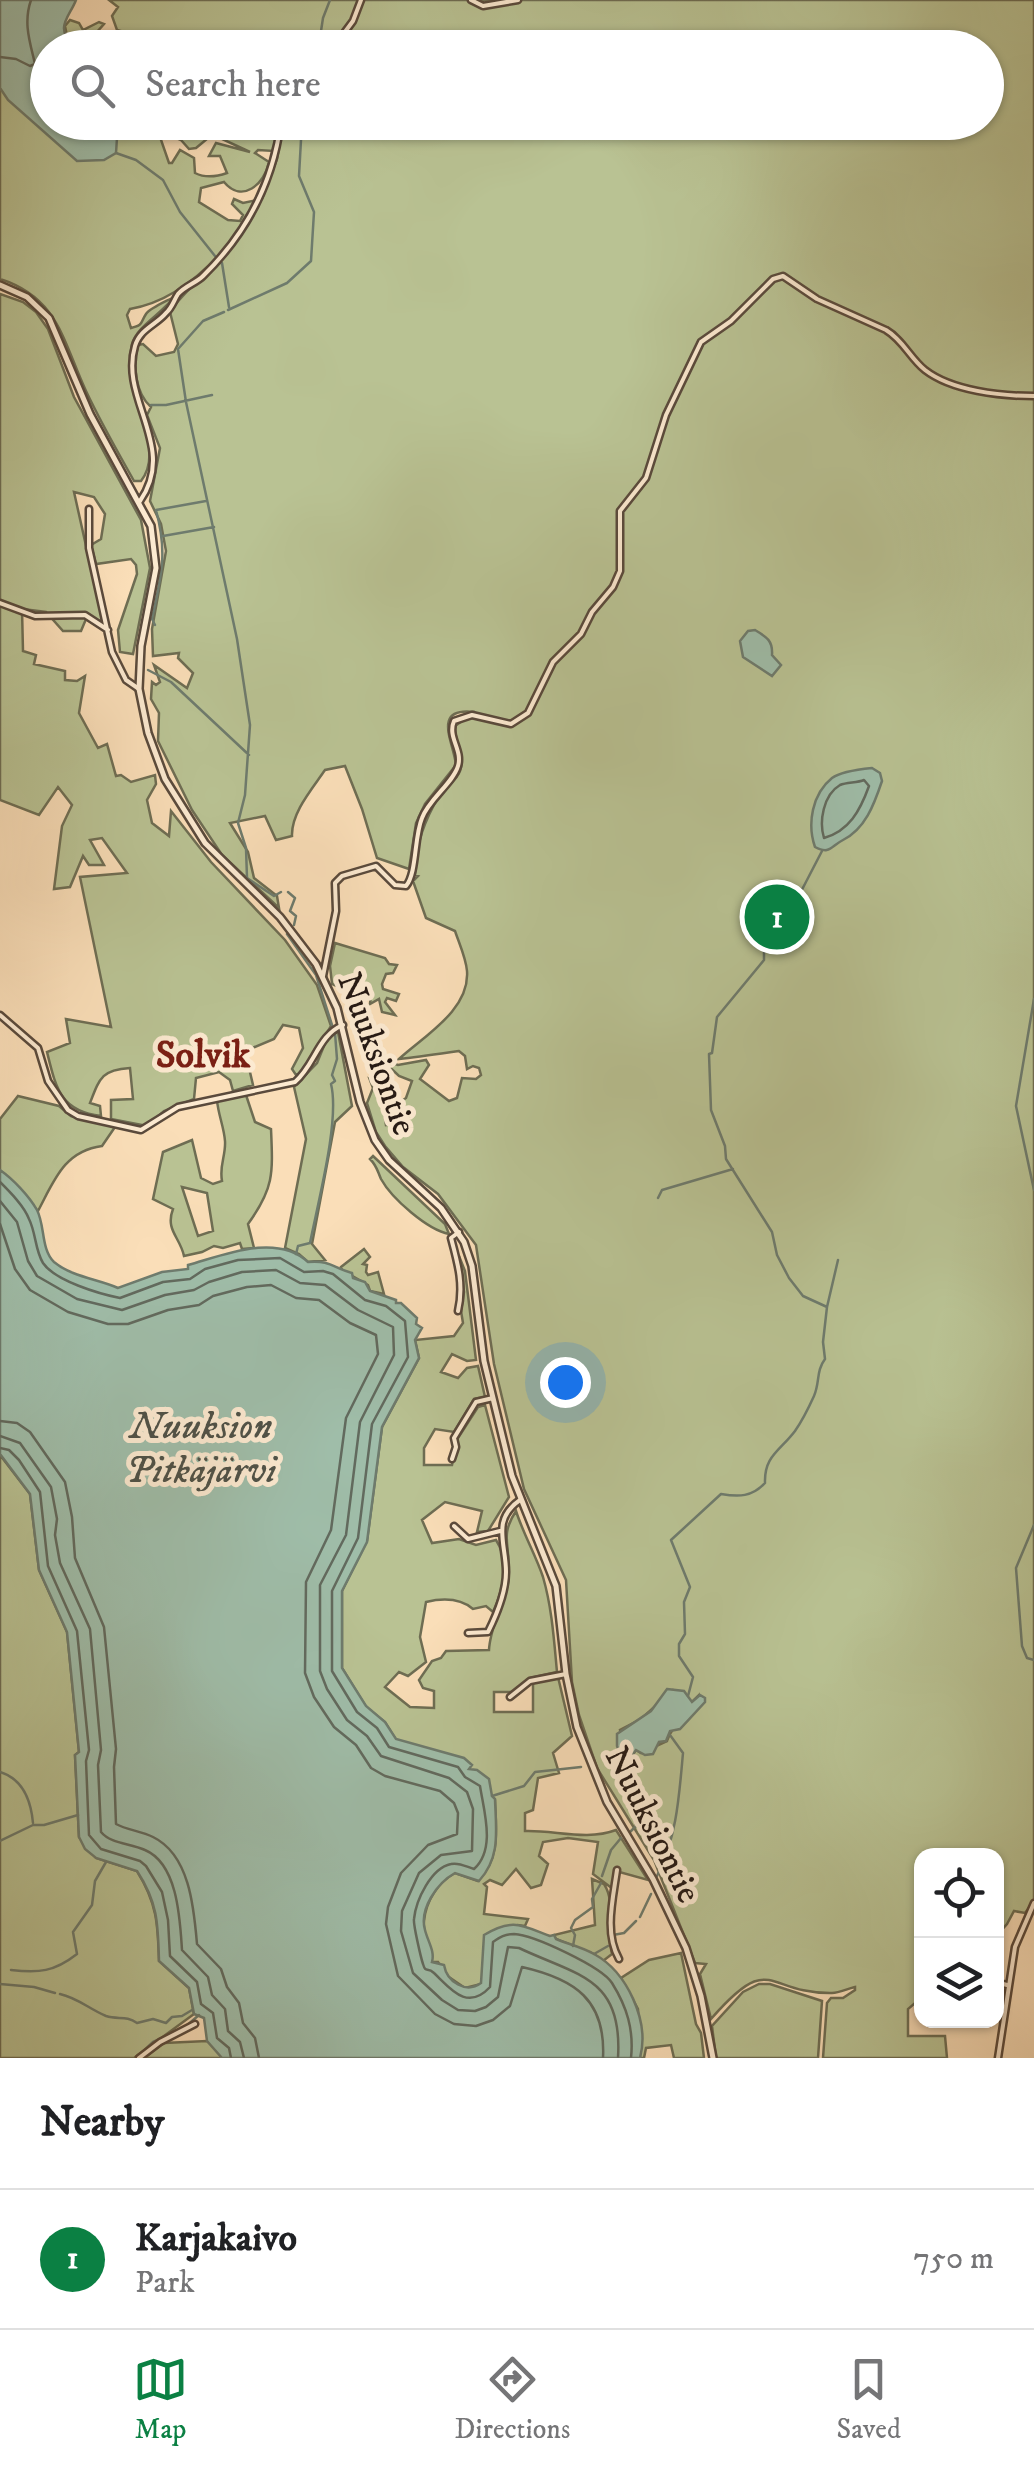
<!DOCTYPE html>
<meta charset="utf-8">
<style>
body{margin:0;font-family:"IM FELL DW Pica",serif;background:#f6f6f6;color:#202124}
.controls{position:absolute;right:30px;bottom:30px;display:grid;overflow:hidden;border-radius:20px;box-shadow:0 2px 8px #0004}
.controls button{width:90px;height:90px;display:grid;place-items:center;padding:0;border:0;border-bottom:2px solid #e0e0e0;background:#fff;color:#202124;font:50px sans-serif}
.you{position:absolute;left:565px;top:1382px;width:35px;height:35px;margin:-25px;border:8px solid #fff;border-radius:50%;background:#1a73e8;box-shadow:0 0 0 15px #1a73e833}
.badge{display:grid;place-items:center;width:65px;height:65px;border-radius:50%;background:#0b8043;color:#fff;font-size:32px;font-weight:700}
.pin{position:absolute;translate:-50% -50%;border:5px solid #fff;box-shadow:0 2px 10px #0006}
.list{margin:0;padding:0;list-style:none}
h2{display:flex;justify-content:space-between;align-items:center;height:130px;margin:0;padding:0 40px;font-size:42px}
h2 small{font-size:32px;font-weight:400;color:#757577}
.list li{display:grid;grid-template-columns:65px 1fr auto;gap:30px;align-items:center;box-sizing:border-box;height:140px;padding:0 40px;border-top:2px solid #e0e0e0}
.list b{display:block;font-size:38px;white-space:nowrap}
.list p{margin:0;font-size:32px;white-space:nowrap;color:#757577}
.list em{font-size:32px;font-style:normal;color:#757577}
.icon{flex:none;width:55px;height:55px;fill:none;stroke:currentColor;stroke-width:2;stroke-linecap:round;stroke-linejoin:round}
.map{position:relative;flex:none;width:1034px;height:2058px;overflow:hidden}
.search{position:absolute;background:#fff;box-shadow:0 2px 8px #0004;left:30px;right:30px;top:30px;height:110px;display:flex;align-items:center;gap:25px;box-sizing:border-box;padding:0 35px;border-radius:55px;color:#757577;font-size:38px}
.sheet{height:270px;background:#fff}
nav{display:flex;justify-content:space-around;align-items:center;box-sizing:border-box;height:140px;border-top:2px solid #e0e0e0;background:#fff;font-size:28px;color:#757577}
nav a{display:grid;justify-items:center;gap:5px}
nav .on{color:#0b8043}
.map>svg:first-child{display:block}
.green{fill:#b9c293;stroke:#6e6d53;stroke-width:2.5;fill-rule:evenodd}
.water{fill:#9fbda9;stroke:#6e7b6d;stroke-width:2.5}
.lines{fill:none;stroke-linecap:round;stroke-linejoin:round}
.shore{stroke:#626a5e;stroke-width:2.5}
.stream{stroke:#6e7b6d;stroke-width:2.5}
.minor-casing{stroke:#5a4a3c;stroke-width:9}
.tertiary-casing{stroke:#5a4a3c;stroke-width:10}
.minor{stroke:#fcead1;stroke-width:4}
.tertiary{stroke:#fcead1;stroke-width:5}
.labels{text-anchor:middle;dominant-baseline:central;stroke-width:10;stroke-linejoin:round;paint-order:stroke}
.street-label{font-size:35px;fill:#241813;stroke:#fcead1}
.neighbourhood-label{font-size:38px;font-weight:bold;fill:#7a1f14;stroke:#fcead1}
.water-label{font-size:38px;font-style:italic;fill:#4f5248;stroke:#fcead1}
</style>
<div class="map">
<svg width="1034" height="2058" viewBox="0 0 1034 2058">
<rect width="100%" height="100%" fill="#fadeb8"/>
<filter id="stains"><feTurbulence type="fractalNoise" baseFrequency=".002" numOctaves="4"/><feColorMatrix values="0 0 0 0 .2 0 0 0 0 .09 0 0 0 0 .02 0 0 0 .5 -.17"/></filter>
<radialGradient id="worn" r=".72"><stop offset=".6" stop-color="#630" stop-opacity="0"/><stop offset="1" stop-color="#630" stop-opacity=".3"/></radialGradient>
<path class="green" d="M109,0H1034V1901L1025,1913L1014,1911L1007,1924L997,1935L996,1856H922L921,1998L908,2009V2036H945L947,2058H823L827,2003L831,1998H843L855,1990V1987C846,1989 840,1993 832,1993C765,1994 772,1949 711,2019L700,1974L706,1964L695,1963L654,1860L597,1768L579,1715L572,1682L566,1580L524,1489L494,1364L476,1245L438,1194L403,1167L385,1146L376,1132L367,1103L373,1088L370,1080L380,1088L386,1125L400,1123L404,1119L400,1102L406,1098L412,1081L399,1076L382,1060L398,1065L426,1060L429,1065L420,1079L449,1101L457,1098L462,1078L476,1079L481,1075L479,1068L473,1066L467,1069L465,1056L459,1051C438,1054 418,1057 399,1059C424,1036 470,1010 467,971C466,958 459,943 455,931L426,918L413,881L418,876L415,875C416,843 424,821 440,794C446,785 457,781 460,771C466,754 454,743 455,726L465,719L475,718L474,712C431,707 454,743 456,765L425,804L416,823L409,869L377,858L362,809L345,766L325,770C312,789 291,813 292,836L276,840L265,816L230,823L248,852L254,878L277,896L279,908L222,855L192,810L158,741L159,713L151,699L152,682L156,685L160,682L154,665L187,688L193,673L178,658L179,653L153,656L152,629L166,551L161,524L150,501L160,448L147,415L151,407C135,393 133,366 138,345L143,344L156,356L174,352L178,344L170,312C184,290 206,276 223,255L220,254C196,280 166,303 130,309L127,315L131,328C144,325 140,323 146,314C150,308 167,301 174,297C163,313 137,326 132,344C121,389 168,447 141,481H134C117,451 100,421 86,391C63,342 59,298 0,279V88L44,126L202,123L213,134L196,148L189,149L181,140L167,134L160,137L169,163H172L180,150L194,158L195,173C205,178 216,177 227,173L220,156H209L216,143L250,152L222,139L205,123L986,122V48L134,47L128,33L117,30L112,16L118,7ZM278,130H282L277,159L262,199L243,203L234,199L232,204L243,215L240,221L228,220L199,202L201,188L224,182C242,204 265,184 269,162L255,153L258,150L274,151ZM673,1690L692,1702L698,1696C693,1721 673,1720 667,1741L641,1753L636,1750L627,1763L620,1730L641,1719Z
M70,20L79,23L83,30L99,22L104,24L97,32L105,39L102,46L92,36L87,35L83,40L86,47H74L68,41L65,26Z
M0,294L23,302L36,312L48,329L74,397L141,520L150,568L133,654L120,652L118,630L137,574L136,565L131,559L96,564L91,545L101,539L105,514L94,497L74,492L105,631L86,619L81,631H63L46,612L22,609L23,651L36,655L34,664L65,671V680L77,681L85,676L79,713L98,748L107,744L116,776L121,775L131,782L155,775L156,784L147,800L152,823L169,836L171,811L211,862L285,940L317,985L331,1026L305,1071L296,1075L292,1069L303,1048L299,1028L283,1025L274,1039L245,1051L253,1085L233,1091L230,1080L219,1072L196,1078L194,1099L164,1111L147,1126L111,1119V1100L133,1099L130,1068C102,1070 100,1077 90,1103L100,1106L101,1116C60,1111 56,1088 47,1052L70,1043L66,1019L111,1027L80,877L127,873L102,838L90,840L104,865H89L83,856L70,887L54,889L62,826L72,805L58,787L39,815L0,800Z
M335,943L385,958L389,964L397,965L393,973L386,974L382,984L383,989L399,994L396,1001L387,998L385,1002L395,1015L382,1012L379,999L370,1004L371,994L366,993L362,998L332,984L330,966Z
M338,1032L352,1106L335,1122L312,1244L325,1260L308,1262L299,1254L285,1248L306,1139L294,1087L317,1063L328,1036Z
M246,1095L255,1122L271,1129C273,1174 274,1188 248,1224L254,1248L242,1249L240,1243L223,1248L214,1246L202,1252L184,1256C180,1237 165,1230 173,1209L153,1199L163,1152L192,1140L201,1178L213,1184L222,1181C219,1165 226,1156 225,1141C224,1127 218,1114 217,1100ZM182,1187L207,1193L213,1231L198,1236Z
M18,1096L59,1106L71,1116L115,1127L102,1146C64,1151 54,1181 38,1211L0,1170V1119Z
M373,1156L445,1224L449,1234C428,1230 392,1199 381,1179C377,1170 377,1166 370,1159Z
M364,1249L370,1257L363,1264L367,1265L366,1272L368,1275L378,1272L384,1294L370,1291L368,1285L342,1270L341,1267Z
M459,1256L465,1271L476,1360L467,1361L452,1354L441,1372L458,1378L467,1368L478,1366L485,1397L474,1399L454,1432L435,1429L424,1448V1465H452L458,1438L478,1407L485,1405L509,1497L488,1531L477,1532L482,1511L445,1502L422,1520L432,1543L459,1539L476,1545L496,1540C510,1561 503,1590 493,1612L486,1606L473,1609C460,1598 443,1598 426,1602L420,1637L426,1662L408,1676L399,1672L385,1687L410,1707L434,1708V1691L423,1688L419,1680L432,1661L441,1658L446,1651L489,1650C490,1626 506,1599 508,1572C511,1544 499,1537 516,1511C523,1533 536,1556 543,1577C552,1608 554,1640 557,1672L530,1678L513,1692H494V1712H533V1683L558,1677L572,1736L553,1753L559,1773L538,1778L533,1810L525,1813V1831C555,1830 587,1841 616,1830L648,1880L616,1871L613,1889L593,1874L598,1842L568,1838L543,1842L539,1856L548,1864L541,1885L531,1888L516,1869L502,1885L490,1880L484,1884L487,1887L484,1914L528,1919L525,1926L518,1925L481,1984L465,1988L446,1975L438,1962H432C431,1949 422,1934 424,1921C426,1901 438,1882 455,1873L478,1881C501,1857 496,1830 495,1800L468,1769L396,1740L385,1722L366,1707L342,1668V1591L367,1541L382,1427L419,1358L415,1340L454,1336L463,1323L461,1311L464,1292Z
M0,1455L30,1494L39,1570L67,1632L79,1752L75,1755L79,1837L96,1858L137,1871C157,1903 158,1924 159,1961L189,1988L194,2014L134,2058H0Z
M592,1879L604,1884C617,1904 606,1931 612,1954L603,1961L594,1954L556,1939L554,1935L595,1925Z
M681,1953L696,2024L701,2033L704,2058H674L671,2045L646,2048L644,2058H640L638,2009L621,1978L649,1960Z
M759,1984H770L822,2001L818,2058H716L712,2026L743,1992Z
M207,2041L222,2054L220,2058H144L164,2043Z"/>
<path class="water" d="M0,0H76C69,18 54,27 74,47L48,48V122L118,123L116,153L104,160L77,161L8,100L0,88Z
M755,630C767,637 773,641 772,655L781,665L772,676L743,657L740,641L748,631Z
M872,768L880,773L882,781C874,805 865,829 843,840C831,846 830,855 815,847C807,824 812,794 832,778C840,772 862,769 872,768Z
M0,1170C13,1179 29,1196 37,1210C45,1225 41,1250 54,1262C72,1277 98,1279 118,1288L162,1272L188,1269V1265C221,1256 276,1232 308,1262C331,1260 333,1268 352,1273L353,1278L365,1282L370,1291L396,1300V1303H401L417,1318L416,1324L422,1328L415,1340L419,1358L382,1427L367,1542L342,1591V1668L366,1706L385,1722L396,1739L464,1758L472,1765L469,1769L477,1770L489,1779L492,1796L495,1799C496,1830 501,1857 479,1881L455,1873C437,1883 419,1909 425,1930C428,1942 435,1951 432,1962L444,1965C447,1982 466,1994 481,1983L484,1935C512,1918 521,1925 550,1936L554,1935L556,1939C568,1944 582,1947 594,1954C627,1972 650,2021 640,2058H222L207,2041L204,2018L194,2014L189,1988L159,1961C158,1924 158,1903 137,1871L96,1858L85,1849L79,1837L75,1755L79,1752L67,1632L39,1570L30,1494L0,1454Z
M667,1689L684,1691L692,1702L700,1695L705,1698V1702L680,1729L670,1731L666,1741L659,1742L653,1754L645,1755L636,1750L624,1766L617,1746V1734L651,1711Z"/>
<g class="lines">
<path class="shore" d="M0,57L16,59L30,66L35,64C30,42 23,23 31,0
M864,780L869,786C860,811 849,831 824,838C819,822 823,795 840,785C847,782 857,783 864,780Z
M0,1182C10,1192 24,1206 29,1219C36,1233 35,1250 43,1263C55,1281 100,1294 120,1298L163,1282L190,1279L205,1269L238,1260L280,1258L304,1272L323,1271L333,1274L365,1300L386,1306L405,1321L408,1357L372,1424L358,1538L332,1591V1671L357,1712L377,1728L389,1747L458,1767L465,1777L480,1786C484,1812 496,1849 474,1869C467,1867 459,1862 451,1864C431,1868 416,1900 414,1919C413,1924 421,1958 423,1964C426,1974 427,1966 434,1973C450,1988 467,2012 490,1987L493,1942C500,1937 505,1934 514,1934C534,1935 602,1967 612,1983C627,2007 634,2030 631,2058
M0,1201L17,1222L28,1261L37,1276L77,1299L122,1310L165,1295L194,1290L209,1282L242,1272L276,1270L300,1283L325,1285L358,1310L393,1327L394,1355L360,1422L346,1535L320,1585V1671L327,1689L347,1720L367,1736L381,1756L449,1778L467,1792L473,1809L472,1851L441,1855L419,1873L402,1911L401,1931L413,1973L442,2000L458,2010L475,2011L486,2007L498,1997L508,1947L519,1948C578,1976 623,1977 618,2058
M0,1224L15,1269L30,1290L68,1312L108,1324H128L168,1310L199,1305L213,1296L247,1287L271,1285L296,1298L319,1300L350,1323L376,1335L378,1354L346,1418L331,1530L306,1582L305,1673L314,1697L334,1727L356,1745L371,1768L385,1776L440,1791L454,1803L458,1813L457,1834L428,1845L401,1873L388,1907L386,1924L398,1976L435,2014L454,2024L476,2026L493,2020L510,2006L522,1967C575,1979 606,2000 603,2058
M0,1421L17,1423L30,1432L65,1482L72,1517L75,1558L104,1627L116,1749L114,1767L116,1824C127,1830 141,1831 153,1837C190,1855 194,1909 197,1944L221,1969L227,1987L239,2003L243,2023L255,2038L259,2058
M0,1436L20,1443L51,1487L57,1519L55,1535L60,1563L90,1629L101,1750L98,1765L101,1832C111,1844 130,1843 145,1850C178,1864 180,1920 182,1950L208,1977L212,1995L225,2009L228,2031L240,2042L244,2058
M0,1448L9,1450L19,1460L40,1492L48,1566L77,1631L89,1750L86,1761L89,1835L101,1849L140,1861L146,1866L162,1892L168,1920L170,1956L197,1982L201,2004L213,2013L217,2038L229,2048L231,2058"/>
<path class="stream" d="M307,48L308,42L321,31L323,18L330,0
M116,153L136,160L163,180L180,212L215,256
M219,263H222L229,307
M228,310L287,283L311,261L314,212L299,176L302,122
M224,312L203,321L178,349L186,402L237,639L250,725L245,795L238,823L246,848L247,878L274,896L281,892
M151,405H166L212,395
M163,536L214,527
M155,625L152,619C161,575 168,555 156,510L206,501
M148,670L171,682L249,755
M288,892L295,898L290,911L296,916L294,925
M287,934L316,975L332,1025
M1034,999L1016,1106L1034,1190
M658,1198L662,1190L733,1169
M296,1254L298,1246L310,1243C318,1202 340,1120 331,1084L335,1081L332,1075L337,1059L335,1033
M827,1307L838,1260
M1034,1525L1016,1568L1022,1646L1027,1658L1034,1660
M688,1696L693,1677L679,1656V1644L685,1634L684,1602L690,1587L671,1540L721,1494C739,1497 752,1497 765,1483C764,1456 780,1451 795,1431C802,1421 809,1407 814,1396C820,1382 816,1371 825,1359L823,1342L827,1307L803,1296L789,1278L777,1255L772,1232L726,1159L725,1146L711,1110L709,1054L712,1053L717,1017L764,960V942L779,934L822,851
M624,1766L636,1826L630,1832
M0,1772C23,1779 31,1801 33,1823
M492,1796L524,1786L535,1772L581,1767
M0,1841L33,1825H44L78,1815
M602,1876L611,1850L621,1838
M657,1876C677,1836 679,1797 683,1753L670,1735
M640,1917L651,1894
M615,1942L613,1935L624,1933L636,1921
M573,1946L575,1935L571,1928L575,1920L593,1907L592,1899L601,1883
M594,1954L608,1946
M11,1970C39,1973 54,1972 77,1954L73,1932L92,1905L95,1881L106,1862
M0,1984L34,1987L55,1993
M60,1994C78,1998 89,2009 106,2016C118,2020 126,2015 137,2023L153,2019L166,2023L172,2017L182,2016L192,2010
M185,2027L199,2015
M136,2058L153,2042L173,2033"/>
<g class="minor-casing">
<path id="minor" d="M471,0L483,6L518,0
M333,48L353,21L361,0
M140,501C178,447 119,399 135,346C140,329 156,325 166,313C172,308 174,300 178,294C185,286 196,283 203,276C246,234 273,183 281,122
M89,509V548L112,652L126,680L139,689
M0,603L35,616L85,615L108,630
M323,976L336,911L335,883L342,876L376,866L395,885L406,886C417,873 414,837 422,818C429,799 453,783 458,766C463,750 447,737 454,721L472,715L511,724L528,713L553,662L581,634L592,612L613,587L620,571V511L646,478L666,415L701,342L731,321L773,279L783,276L817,299L886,330C903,340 910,358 925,370C952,391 1001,396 1034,396
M0,1015L38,1048L48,1081L68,1110L78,1116L141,1130L178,1107L295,1082C315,1065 318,1035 343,1025
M458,1311C464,1285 458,1264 451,1238L459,1232
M452,1459L456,1447L454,1438L476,1402L493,1398
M454,1526L468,1539L500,1531
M468,1633L488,1632C497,1614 506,1592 506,1572C506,1543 491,1520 520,1500
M510,1697L530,1681L566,1674
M617,1870C613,1899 604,1933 619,1959
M996,1982L1007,1985
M139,2058L160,2042L195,2024
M998,2058L1015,1947L1034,1903"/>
</g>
<g class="tertiary-casing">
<path id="tertiary" d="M0,285L27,297L49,318L90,414L151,526L156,568L141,646L139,689L148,733L165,779L205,843L280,917L316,964L337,1008L360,1102L375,1140L389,1160L441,1208L464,1242L472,1266L484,1361L512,1476L556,1586L566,1674L577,1727L607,1802L653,1879L686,1948L701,1996L713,2058"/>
</g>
<use href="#minor" class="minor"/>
<use href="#tertiary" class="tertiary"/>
</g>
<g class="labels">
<g class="street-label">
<text transform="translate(376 1054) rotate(70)">Nuuksiontie</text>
<text transform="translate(652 1825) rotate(63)">Nuuksiontie</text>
</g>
<g class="neighbourhood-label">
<text x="203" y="1056">Solvik</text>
</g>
<g class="water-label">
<text x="201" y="1427">Nuuksion<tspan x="201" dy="44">Pitkäjärvi</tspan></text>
</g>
</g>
<rect width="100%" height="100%" filter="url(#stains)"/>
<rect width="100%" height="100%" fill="url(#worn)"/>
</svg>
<div class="controls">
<button><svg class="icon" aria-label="locate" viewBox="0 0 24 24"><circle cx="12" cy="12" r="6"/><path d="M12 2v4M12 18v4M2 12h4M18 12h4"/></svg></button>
<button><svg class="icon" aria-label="layers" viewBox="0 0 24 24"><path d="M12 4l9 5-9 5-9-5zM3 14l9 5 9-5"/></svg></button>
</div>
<div class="you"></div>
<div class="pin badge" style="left:777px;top:917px">1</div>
<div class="search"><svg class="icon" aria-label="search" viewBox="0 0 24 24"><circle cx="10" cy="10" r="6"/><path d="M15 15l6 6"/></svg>Search here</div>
</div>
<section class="sheet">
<h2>Nearby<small></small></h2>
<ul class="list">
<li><span class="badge">1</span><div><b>Karjakaivo</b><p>Park</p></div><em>750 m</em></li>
</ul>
</section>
<nav>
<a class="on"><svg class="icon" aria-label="map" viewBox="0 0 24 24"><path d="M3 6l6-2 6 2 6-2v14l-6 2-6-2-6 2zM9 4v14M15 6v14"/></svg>Map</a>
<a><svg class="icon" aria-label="directions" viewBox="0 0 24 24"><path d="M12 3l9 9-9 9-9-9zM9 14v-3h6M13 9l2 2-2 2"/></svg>Directions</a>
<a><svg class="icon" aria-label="saved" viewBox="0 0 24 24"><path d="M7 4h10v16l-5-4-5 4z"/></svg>Saved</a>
</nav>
